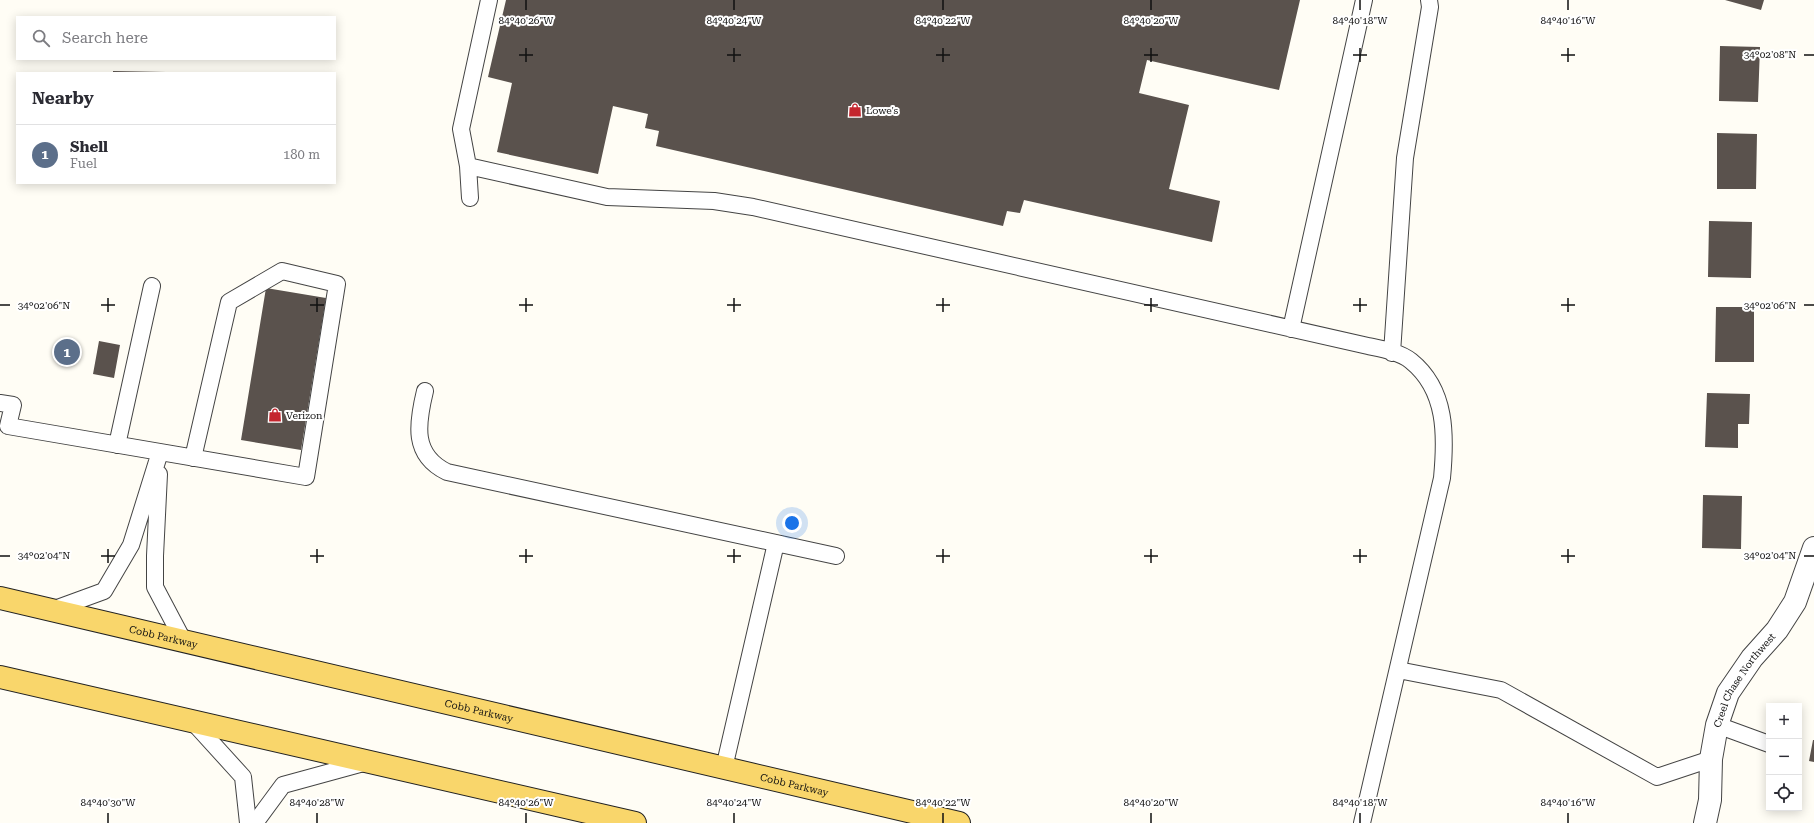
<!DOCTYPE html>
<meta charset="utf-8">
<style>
body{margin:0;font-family:"Roboto Serif",serif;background:#f2f2f3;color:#2b2b33}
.controls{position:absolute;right:12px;bottom:12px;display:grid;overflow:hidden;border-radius:0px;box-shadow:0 2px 10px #0003}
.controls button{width:36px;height:36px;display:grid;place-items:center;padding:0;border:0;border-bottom:1px solid #e1e1e2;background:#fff;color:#2b2b33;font:20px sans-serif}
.you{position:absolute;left:792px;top:523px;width:14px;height:14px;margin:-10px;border:3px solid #fff;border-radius:50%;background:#1a73e8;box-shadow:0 0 0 6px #1a73e833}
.badge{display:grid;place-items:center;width:26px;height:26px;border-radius:50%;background:#ea580c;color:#fff;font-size:13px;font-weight:700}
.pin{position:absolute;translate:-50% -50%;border:2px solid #fff;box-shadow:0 1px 4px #0006}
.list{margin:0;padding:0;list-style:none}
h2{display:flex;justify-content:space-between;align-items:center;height:52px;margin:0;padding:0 16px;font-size:17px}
h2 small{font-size:13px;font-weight:400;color:#7c7c81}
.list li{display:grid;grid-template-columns:26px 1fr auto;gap:12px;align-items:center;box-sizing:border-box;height:60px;padding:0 16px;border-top:1px solid #e1e1e2}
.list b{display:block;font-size:15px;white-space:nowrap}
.list p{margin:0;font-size:13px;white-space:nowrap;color:#7c7c81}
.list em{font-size:13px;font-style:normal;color:#7c7c81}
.icon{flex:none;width:22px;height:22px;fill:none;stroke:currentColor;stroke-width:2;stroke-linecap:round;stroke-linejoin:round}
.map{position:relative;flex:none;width:1814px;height:823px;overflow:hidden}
.search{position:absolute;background:#fff;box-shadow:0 2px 10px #0003;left:16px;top:16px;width:320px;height:44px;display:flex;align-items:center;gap:10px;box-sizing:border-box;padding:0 14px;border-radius:0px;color:#7c7c81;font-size:15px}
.panel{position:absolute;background:#fff;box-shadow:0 2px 10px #0003;left:16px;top:72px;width:320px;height:112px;border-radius:0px}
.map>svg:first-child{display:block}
.building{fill:#5a524d}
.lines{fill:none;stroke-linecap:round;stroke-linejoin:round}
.lane-casing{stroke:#444;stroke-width:18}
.street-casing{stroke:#444;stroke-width:24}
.primary-casing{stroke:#222;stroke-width:24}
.lane{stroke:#fff;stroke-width:16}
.street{stroke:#fff;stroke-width:22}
.primary{stroke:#f9d66b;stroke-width:22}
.ticks{fill:none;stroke:#111;stroke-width:1.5}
.labels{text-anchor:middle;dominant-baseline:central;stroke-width:4;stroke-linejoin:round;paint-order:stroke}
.poi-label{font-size:10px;fill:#111;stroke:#fff;text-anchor:start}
.street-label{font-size:10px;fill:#111;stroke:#fff}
.ticks-label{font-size:10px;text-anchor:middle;fill:#111;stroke:#fff;stroke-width:4;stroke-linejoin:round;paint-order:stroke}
</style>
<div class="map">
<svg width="1814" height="823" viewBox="0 0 1814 823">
<rect width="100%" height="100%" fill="#fffdf5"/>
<path class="building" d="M506,0H1300L1279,90L1147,60L1139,93L1189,105L1169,189L1220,201L1212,242L1024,200L1020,213L1007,211L1003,226L656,146L659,131L645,128L648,114L613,106L598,174L497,152L512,83L488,77Z
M1725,0H1764L1761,10Z
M1720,46L1760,47L1758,102L1719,101Z
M113,71L166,72V73H113Z
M1717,133L1757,134L1756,189H1717Z
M1709,221L1752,222L1751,278L1708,277Z
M266,288L326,298L301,450L241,440Z
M1716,307H1754V362H1715Z
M99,341L120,345L114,378L93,374Z
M1707,393L1750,394L1749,424H1738V448L1705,447Z
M1703,495L1742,496L1741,549L1702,548Z
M1813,740H1814V762L1809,761Z"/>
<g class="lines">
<g class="lane-casing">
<path id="lane" d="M468,166L607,197L714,201L753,207L1368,346C1382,349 1400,352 1411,361C1447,390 1446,436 1442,478L1362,823
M470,198L468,166L461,129L489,0
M1291,329L1364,0
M1392,353L1405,158L1430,7L1429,0
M425,391C417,424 412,455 447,472L836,556
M0,403L13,405L8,426L306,477L337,284L282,271L229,302L193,458
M117,445L152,286
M159,474L155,556V587L183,640
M52,610L104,591L131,545L160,452
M1398,670L1501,690L1657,777L1711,759
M193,722L243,777L248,823
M1717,725L1769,744
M724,768L776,543
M255,823L283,785L367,762"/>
</g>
<g class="street-casing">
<g id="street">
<path id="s1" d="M1705,823L1710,800L1711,759L1717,725L1728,693L1752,658L1777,630L1795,602L1814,548"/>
</g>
</g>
<g class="primary-casing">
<g id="primary">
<path id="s2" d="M0,598L959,823"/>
<path d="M0,677L635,823"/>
</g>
</g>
<use href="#lane" class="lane"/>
<use href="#street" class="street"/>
<use href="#primary" class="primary"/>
</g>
<path class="ticks" d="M526,0V10M734,0V10M943,0V10M1151,0V10M1360,0V10M1568,0V10M526,48V62M734,48V62M943,48V62M1151,48V62M1360,48V62M1568,48V62M519,55H533M727,55H741M936,55H950M1144,55H1158M1353,55H1367M1561,55H1575M1804,55H1814M108,298V312M317,298V312M526,298V312M734,298V312M943,298V312M1151,298V312M1360,298V312M1568,298V312M0,305H10M101,305H115M310,305H324M519,305H533M727,305H741M936,305H950M1144,305H1158M1353,305H1367M1561,305H1575M1804,305H1814M108,549V563M317,549V563M526,549V563M734,549V563M943,549V563M1151,549V563M1360,549V563M1568,549V563M0,556H10M101,556H115M310,556H324M519,556H533M727,556H741M936,556H950M1144,556H1158M1353,556H1367M1561,556H1575M1804,556H1814M108,813V823M317,813V823M526,813V823M734,813V823M943,813V823M1151,813V823M1360,813V823M1568,813V823"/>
<defs>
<g id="shop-bare" transform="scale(1.08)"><path d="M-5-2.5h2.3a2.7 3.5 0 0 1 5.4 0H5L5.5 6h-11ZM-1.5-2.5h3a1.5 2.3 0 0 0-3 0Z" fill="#c4262e" stroke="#fff" stroke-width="2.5" paint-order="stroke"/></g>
</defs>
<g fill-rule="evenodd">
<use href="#shop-bare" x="855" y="110"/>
<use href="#shop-bare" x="275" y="415"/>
</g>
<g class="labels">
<g class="poi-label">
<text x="866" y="110">Lowe's</text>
<text x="286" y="415">Verizon</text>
</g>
<g class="street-label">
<text stroke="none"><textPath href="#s2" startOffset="168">Cobb Parkway</textPath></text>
<text stroke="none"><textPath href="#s1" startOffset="152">Creel Chase Northwest</textPath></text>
<text stroke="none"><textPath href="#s2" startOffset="492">Cobb Parkway</textPath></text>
<text stroke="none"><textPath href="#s2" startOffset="816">Cobb Parkway</textPath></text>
</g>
</g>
<g class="ticks-label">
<text x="526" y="24">84°40'26"W</text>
<text x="734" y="24">84°40'24"W</text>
<text x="943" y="24">84°40'22"W</text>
<text x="1151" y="24">84°40'20"W</text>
<text x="1360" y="24">84°40'18"W</text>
<text x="1568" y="24">84°40'16"W</text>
<text x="1770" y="58">34°02'08"N</text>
<text x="44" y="309">34°02'06"N</text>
<text x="1770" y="309">34°02'06"N</text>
<text x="44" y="559">34°02'04"N</text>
<text x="1770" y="559">34°02'04"N</text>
<text x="108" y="806">84°40'30"W</text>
<text x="317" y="806">84°40'28"W</text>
<text x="526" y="806">84°40'26"W</text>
<text x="734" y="806">84°40'24"W</text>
<text x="943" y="806">84°40'22"W</text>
<text x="1151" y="806">84°40'20"W</text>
<text x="1360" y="806">84°40'18"W</text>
<text x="1568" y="806">84°40'16"W</text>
</g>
</svg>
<div class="controls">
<button>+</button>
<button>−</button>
<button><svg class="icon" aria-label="locate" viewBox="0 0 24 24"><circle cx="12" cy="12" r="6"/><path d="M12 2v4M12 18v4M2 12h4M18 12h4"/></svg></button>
</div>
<div class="you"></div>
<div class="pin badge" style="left:67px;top:352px;background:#5c6f8a">1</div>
<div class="search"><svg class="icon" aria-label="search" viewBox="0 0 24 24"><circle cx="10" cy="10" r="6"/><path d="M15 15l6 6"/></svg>Search here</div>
<section class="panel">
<h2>Nearby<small></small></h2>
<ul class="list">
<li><span class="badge" style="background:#5c6f8a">1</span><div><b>Shell</b><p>Fuel</p></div><em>180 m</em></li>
</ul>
</section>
</div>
